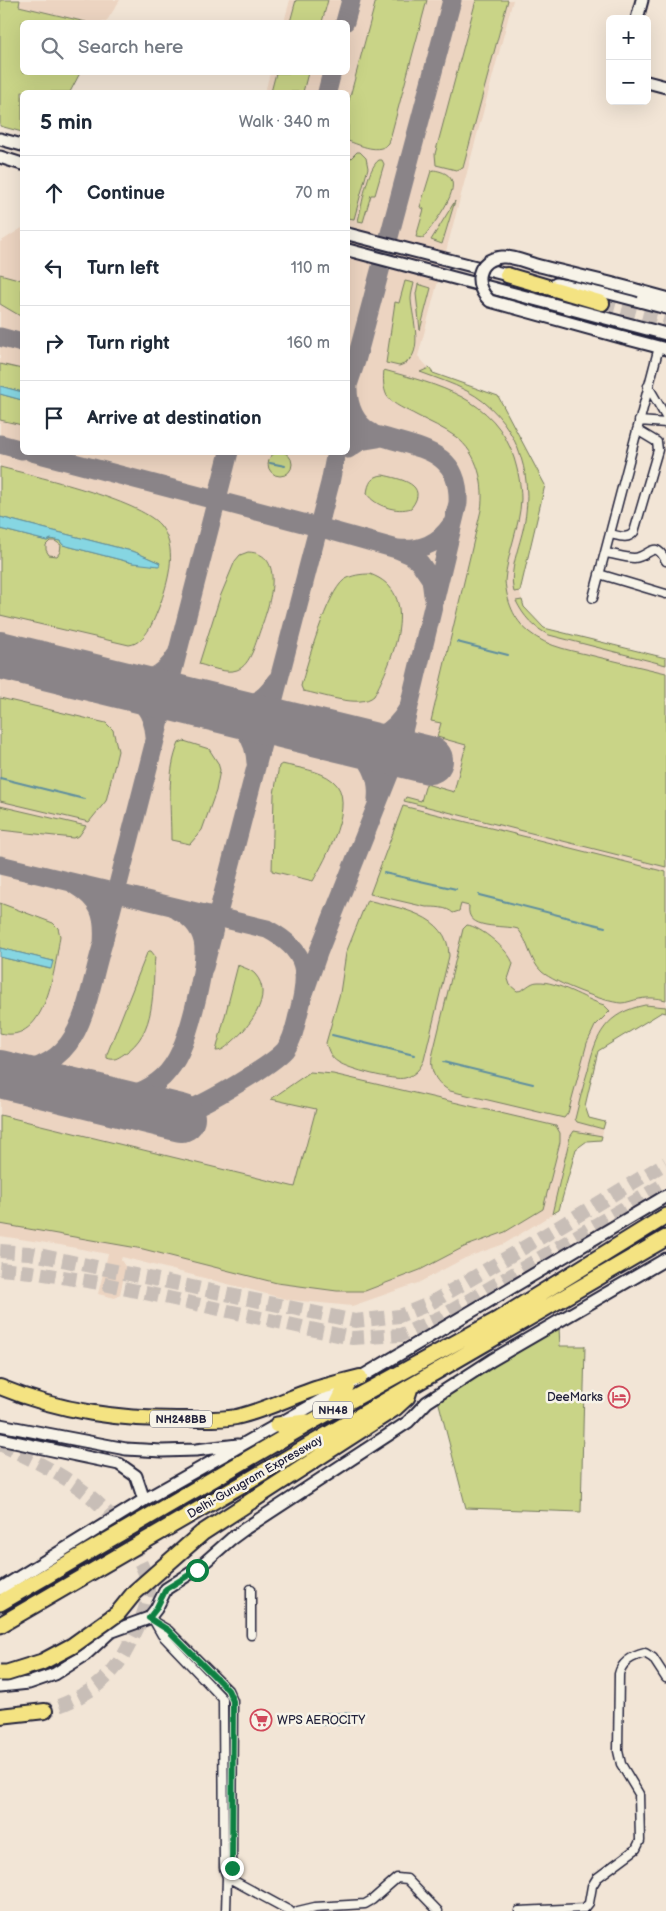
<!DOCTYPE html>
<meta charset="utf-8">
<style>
body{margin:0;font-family:"Balsamiq Sans",sans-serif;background:#f2f2f3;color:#1f2937}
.controls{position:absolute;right:15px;top:15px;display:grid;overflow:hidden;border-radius:8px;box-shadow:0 5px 20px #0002}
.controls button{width:45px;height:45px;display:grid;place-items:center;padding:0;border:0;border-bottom:1px solid #e0e1e3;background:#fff;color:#1f2937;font:25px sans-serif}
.stop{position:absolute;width:15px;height:15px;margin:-11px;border:4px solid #0b8043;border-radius:50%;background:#fff}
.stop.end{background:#0b8043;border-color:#fff;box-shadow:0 1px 5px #0008}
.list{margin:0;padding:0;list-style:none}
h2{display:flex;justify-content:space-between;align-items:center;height:65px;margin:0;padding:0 20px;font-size:21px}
h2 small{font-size:16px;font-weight:400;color:#747a83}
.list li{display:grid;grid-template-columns:32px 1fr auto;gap:15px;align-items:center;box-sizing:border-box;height:75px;padding:0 20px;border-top:1px solid #e0e1e3}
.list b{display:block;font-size:19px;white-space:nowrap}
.list em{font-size:16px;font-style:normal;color:#747a83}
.icon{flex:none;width:28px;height:28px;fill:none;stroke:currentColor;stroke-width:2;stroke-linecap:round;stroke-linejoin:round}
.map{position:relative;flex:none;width:666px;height:1911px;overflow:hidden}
.search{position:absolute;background:#fff;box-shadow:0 5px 20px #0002;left:20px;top:20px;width:330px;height:55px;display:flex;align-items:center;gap:12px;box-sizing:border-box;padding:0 18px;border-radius:8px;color:#747a83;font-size:19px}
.panel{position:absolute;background:#fff;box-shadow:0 5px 20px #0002;left:20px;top:90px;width:330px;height:365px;border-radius:8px}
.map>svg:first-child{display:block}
.built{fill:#ecd4c1}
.green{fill:#c9d487;stroke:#767b61;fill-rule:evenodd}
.water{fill:#86d6e2;stroke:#5e8e9f}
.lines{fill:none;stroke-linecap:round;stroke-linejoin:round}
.stream{stroke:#5e8e9f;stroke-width:2}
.taxiway{stroke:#8a8488;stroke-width:19}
.runway{stroke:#8a8488;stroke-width:48}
.trunk-tunnel{stroke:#c8beb7;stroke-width:14;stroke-dasharray:14 7;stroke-linecap:butt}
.minor-casing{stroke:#22223b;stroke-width:11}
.secondary-casing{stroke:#22223b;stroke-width:15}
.trunk-casing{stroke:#22223b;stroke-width:18}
.motorway-casing{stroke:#22223b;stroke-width:19}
.minor{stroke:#f7f3e8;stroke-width:8}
.secondary{stroke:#f7f3e8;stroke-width:11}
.trunk{stroke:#f4e382;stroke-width:14}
.motorway{stroke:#f4e382;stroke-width:15}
.secondary-bridge-casing{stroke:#22223b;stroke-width:15;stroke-linecap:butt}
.motorway-bridge-casing{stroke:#22223b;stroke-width:19;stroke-linecap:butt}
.secondary-bridge{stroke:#f7f3e8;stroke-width:11}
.motorway-bridge{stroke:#f4e382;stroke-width:15}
.route{stroke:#0b8043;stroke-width:6}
.labels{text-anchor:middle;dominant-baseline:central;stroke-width:5;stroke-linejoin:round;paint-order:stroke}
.shield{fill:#f7f3e8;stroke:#62616f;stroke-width:1}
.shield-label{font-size:11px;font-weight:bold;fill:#22223b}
.poi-label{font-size:12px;fill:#22223b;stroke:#f7f3e8;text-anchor:end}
.street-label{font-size:12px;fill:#22223b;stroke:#f7f3e8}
</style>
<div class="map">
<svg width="666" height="1911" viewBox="0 0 666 1911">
<rect width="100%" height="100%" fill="#f2e5d6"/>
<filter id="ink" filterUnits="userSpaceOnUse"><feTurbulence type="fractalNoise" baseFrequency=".02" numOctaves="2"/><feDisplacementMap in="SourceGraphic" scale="10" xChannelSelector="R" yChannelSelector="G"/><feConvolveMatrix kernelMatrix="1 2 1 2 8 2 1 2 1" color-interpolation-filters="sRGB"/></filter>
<g filter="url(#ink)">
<path class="built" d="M20,0H120L106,22H86L19,6Z
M290,0H513L418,356L433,373L498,396L545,485L519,589L524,607L544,628L666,658V1013L662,1012L598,1051L585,1106L589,1118L605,1122L601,1140L587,1141L576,1149L559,1210L504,1244L465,1258L418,1283L352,1306L290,1300L122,1257L121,1260L126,1268L120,1294L115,1298L98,1294L108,1254L60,1245L0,1236V242L22,228V452H348V92H265L270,73L348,72V22H284Z"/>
<path class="green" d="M0,0H20L19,6L86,22H22V72L80,73L70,92H22V132L0,126Z
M296,0H328L322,22H290Z
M376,0H427L389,143C379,155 360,145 348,141V104Z
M476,0H508L463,168L456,170L436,165L435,154Z
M276,73H308L303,92H271Z
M357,152H360L366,158L368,168L354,219L348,218V161Z
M379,160H382L384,164L375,195H371L363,222L358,221C362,206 367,168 379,160Z
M434,170C440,171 448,173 451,179C459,193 432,226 423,238L416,237L424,209L420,207L431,171Z
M455,201L442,244L431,240Z
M0,274L22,280V317L0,304Z
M405,281L414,283C413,288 411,294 411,299C412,319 427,358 399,366L386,363L395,302L399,303Z
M418,284L431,288L420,330L416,294Z
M0,364L22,369V392L0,386Z
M429,368L433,373L498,396L545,485L520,591L514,592C508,571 520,546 524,525C535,473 515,416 467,391C452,383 436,378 420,372Z
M384,370C438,385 495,398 514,458C518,471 521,485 521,499C520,527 507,553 505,581C507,601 513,619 529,632C548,648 575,651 598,657C621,662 643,668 666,673V867L404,801L406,797L421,801L426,784L454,792L466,745L437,737L441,723L431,721L481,510C485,485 478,453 456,437C444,428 429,422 416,415C407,410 393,405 387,396C383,388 383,378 384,370Z
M0,394L22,400V425L0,420Z
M268 464a12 12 0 1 1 24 0a12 12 0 1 1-24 0Z
M0,467C35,476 139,500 160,525C178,547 169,578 161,602C155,617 147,643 129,645L0,615V529L47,541L51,539L60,541L63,545L133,563H160L135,552L0,517ZM50,541H55L61,545L60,552L57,556L49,555L46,550V545Z
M383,475C400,479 430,484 411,508C397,513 375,506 367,494C368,483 372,476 383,475Z
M248,552C287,553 269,606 261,628C256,641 251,665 237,670C226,674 210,667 199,664L220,597L235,561L240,555Z
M370,574C423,593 392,661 374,696C360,709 321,694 303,691L301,686C307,664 327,593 344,580C352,575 361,574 370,574Z
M522,600L524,607L544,628L666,658V665L549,635C533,627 524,617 516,601Z
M0,698L106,723L113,730L118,751L106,801L89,822L0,801Z
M184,741L209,749L218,763L220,770L216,791L202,830L190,844L171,840C171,808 166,772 179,743Z
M282,764C298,768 320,770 333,781C358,801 325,860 313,881L272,871L274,794L279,766Z
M0,806L86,826L79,836L73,838L0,830Z
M403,806L666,872V1000C657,998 648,997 639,999C633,1000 627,1003 621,1003C604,1002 555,983 542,972C529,960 529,942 518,929C502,924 465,931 469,906L461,904L459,911L453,913C447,907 435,907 426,907L370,894Z
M367,900C398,908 449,914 449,956L424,1060C420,1069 415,1075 405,1078C394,1081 348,1069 338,1062C331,1058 328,1050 326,1043L340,993L346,953Z
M0,903L53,923L58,928L60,936C55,966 47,1045 0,1033V957L50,969L53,961L0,948Z
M467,925C480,926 510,951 513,964L508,979L510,985L517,991C525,991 529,982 538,982C558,981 584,999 604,1005L610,1011L595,1026L587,1043L568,1113L564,1118L450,1091C436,1083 430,1072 432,1057L463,929Z
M149,951H151L155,956C152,990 157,1033 124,1054C118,1058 114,1061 107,1058V1054L147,953Z
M238,965C244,968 250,969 255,974C275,996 248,1028 232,1042C227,1046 223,1051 216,1051Z
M645,1005L666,1007V1013L662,1012L598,1051L585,1106L589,1118L605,1122L603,1129L577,1122L575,1119C579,1103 583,1086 588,1070C596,1034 606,1013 645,1005Z
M310,1072L333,1074L556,1126L560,1133V1142L543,1209L505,1232L464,1247L420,1270L365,1291H337L277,1283L143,1249L0,1224V1115L295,1187L316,1109L271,1099Z
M574,1131L602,1136L601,1140L587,1141L576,1149L559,1210L552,1214L570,1137Z
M559,1328L560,1346H585L581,1512L466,1508L438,1400Z"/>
<path class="water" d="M0,386L22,392V400L0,394Z
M0,517L135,552L160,563L159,566L133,563L63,545L60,541L51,539L47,541L0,529Z
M0,948L53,961L51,969L0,957Z
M320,1713H351V1725H320Z"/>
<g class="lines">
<path class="stream" d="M270,463L285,466
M457,642L508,655
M0,778L84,799
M384,873L456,889
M479,895L605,927
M332,1035L414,1055
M443,1062L533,1084"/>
<path class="taxiway" d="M345,22L351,0
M327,92L332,72
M0,337L22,343
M348,385L356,361L452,0
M348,388C348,406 355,424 372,433
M0,444L22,450
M348,449L360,441L378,438
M32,452L318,527L397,549L411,555L420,563L431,579L433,595
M398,549C421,551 438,544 451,525
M116,684C141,684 163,679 176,655
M118,684C139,696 154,712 155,737
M216,708C243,709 262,706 276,681
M218,709C241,720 255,737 256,763
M338,738C364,750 380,769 377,799
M346,740C373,741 392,736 407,710
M0,865L267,929C308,951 310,972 298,1015C295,1027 293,1040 285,1050C272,1065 206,1104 187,1110C177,1113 167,1112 157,1112
M103,943L229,452
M204,967L330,483L336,452
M304,993L318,953L398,752L458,503C460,459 433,451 397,441C380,436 364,432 348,428
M0,1074C85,1071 83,1008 103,943C105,915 100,900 75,885
M107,1100C128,1097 147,1092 163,1077C170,1070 176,1061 180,1052C190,1030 208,963 203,941C200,927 189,916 177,910"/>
<path class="runway" d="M0,655L429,760
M0,1074L181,1118"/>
<path class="trunk-tunnel" d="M602,303L666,320
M0,1251L29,1253L355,1321L399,1316L429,1304L666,1163
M0,1269L31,1272L100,1283L352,1338L401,1335L441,1317L666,1183
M0,1444C56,1471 106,1495 136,1553C141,1564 148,1577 148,1589C148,1607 140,1623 132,1639C113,1681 88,1696 45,1711"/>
<g class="minor-casing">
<path id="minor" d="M648,386L666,417
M639,421L666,423
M610,534C619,536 628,540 634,532L658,450L657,442L637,430
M606,553C614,554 625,558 634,558C650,557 654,538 666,561
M599,574L666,594
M593,598L659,347
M154,1621L162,1635L223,1699L224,1868L227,1877L226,1911
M156,1623L168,1630L228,1690L233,1701L232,1868L227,1877
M251,1635V1589
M227,1877L290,1911
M298,1911L315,1907L365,1904L372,1900L397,1878L407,1879L438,1911
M519,1911L585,1908L589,1903L592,1886L597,1878L636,1849L640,1841L639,1794L621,1764L618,1751L619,1674C622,1661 633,1656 645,1653L653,1658L666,1678"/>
</g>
<g class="secondary-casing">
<path id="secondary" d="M637,19L642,0
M647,82L666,87
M0,139L22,145
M0,157L22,164
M348,234L515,277
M348,250L666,334
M556,284L609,293L666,308
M640,291L666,298
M624,338L666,349
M0,1425L126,1449L162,1451L196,1450L238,1445
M0,1439L119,1464L136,1476L144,1500
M0,1589L144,1500L334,1393L666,1196
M0,1686L29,1683L55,1674L85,1655L110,1632L149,1618L156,1609L166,1589L197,1569L231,1539L246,1528L408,1422L427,1402L492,1360L666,1259"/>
</g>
<g class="trunk-casing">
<path id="trunk" d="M507,275L602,303
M0,1387C61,1412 121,1420 187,1419C203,1419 220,1420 236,1417C263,1411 286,1399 312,1390C327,1385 344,1381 360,1377
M0,1716L45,1711"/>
</g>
<g class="motorway-casing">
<path id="motorway" d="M335,1409L347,1385
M277,1425L308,1422
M285,1479L395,1408L407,1397L409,1391
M0,1603L313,1421L499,1319L666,1216
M0,1625L666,1238"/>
</g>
<use href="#minor" class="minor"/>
<use href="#secondary" class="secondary"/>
<use href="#trunk" class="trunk"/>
<use href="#motorway" class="motorway"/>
<g class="secondary-bridge-casing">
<path id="secondary-bridge" d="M624,338L490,301C472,285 476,259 502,257C514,256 525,262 536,265C570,274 606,281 640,291"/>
</g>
<g class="motorway-bridge-casing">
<path id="motorway-bridge" d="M0,1673H7L42,1662L72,1646L118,1613L135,1592L202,1533L285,1479"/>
</g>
<use href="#secondary-bridge" class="secondary-bridge"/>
<use href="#motorway-bridge" class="motorway-bridge"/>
</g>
</g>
<g class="lines" filter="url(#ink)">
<path class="route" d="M197,1570L166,1589L156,1609L149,1618L168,1630L228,1690L233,1701L232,1868"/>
</g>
<defs>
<g id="hotel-ring" transform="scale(1.125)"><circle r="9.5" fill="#f7f3e8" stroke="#d1495b" stroke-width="1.5"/><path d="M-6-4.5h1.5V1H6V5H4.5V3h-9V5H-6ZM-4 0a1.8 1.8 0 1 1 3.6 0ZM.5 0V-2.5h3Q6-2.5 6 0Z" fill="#d1495b"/></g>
<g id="supermarket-ring" transform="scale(1.125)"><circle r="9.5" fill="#f7f3e8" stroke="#d1495b" stroke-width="1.5"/><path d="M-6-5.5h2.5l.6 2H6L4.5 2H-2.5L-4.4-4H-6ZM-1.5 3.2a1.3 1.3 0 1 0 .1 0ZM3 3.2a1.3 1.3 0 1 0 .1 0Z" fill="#d1495b"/></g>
</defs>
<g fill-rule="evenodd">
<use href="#hotel-ring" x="619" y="1397"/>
<use href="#supermarket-ring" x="261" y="1720"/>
</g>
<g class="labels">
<g class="shield">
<rect x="313" y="1401.5" width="40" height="17" rx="4"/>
<rect x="150" y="1410.5" width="62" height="17" rx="4"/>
</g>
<g class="shield-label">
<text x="333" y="1410">NH48</text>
<text x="181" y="1419">NH248BB</text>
</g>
<g class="poi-label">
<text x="603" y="1397">DeeMarks</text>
<text x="277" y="1720" text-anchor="start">WPS AEROCITY</text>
</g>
<g class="street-label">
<text transform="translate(255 1477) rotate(-30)">Delhi-Gurugram Expressway</text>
</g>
</g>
</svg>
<div class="controls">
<button>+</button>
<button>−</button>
</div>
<div class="stop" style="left:197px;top:1570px"></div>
<div class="stop end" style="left:232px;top:1868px"></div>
<div class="search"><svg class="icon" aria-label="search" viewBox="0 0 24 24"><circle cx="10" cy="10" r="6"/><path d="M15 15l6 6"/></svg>Search here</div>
<section class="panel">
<h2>5 min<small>Walk · 340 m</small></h2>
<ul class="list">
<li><svg class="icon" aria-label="ahead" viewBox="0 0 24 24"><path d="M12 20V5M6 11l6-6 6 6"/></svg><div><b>Continue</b></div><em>70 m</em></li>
<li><svg class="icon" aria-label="left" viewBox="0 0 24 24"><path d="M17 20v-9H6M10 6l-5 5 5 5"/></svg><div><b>Turn left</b></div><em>110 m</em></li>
<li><svg class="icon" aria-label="right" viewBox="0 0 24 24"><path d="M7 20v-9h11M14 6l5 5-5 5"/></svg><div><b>Turn right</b></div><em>160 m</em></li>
<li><svg class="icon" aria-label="arrive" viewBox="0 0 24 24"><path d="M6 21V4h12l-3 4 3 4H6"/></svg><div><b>Arrive at destination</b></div></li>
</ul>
</section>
</div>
